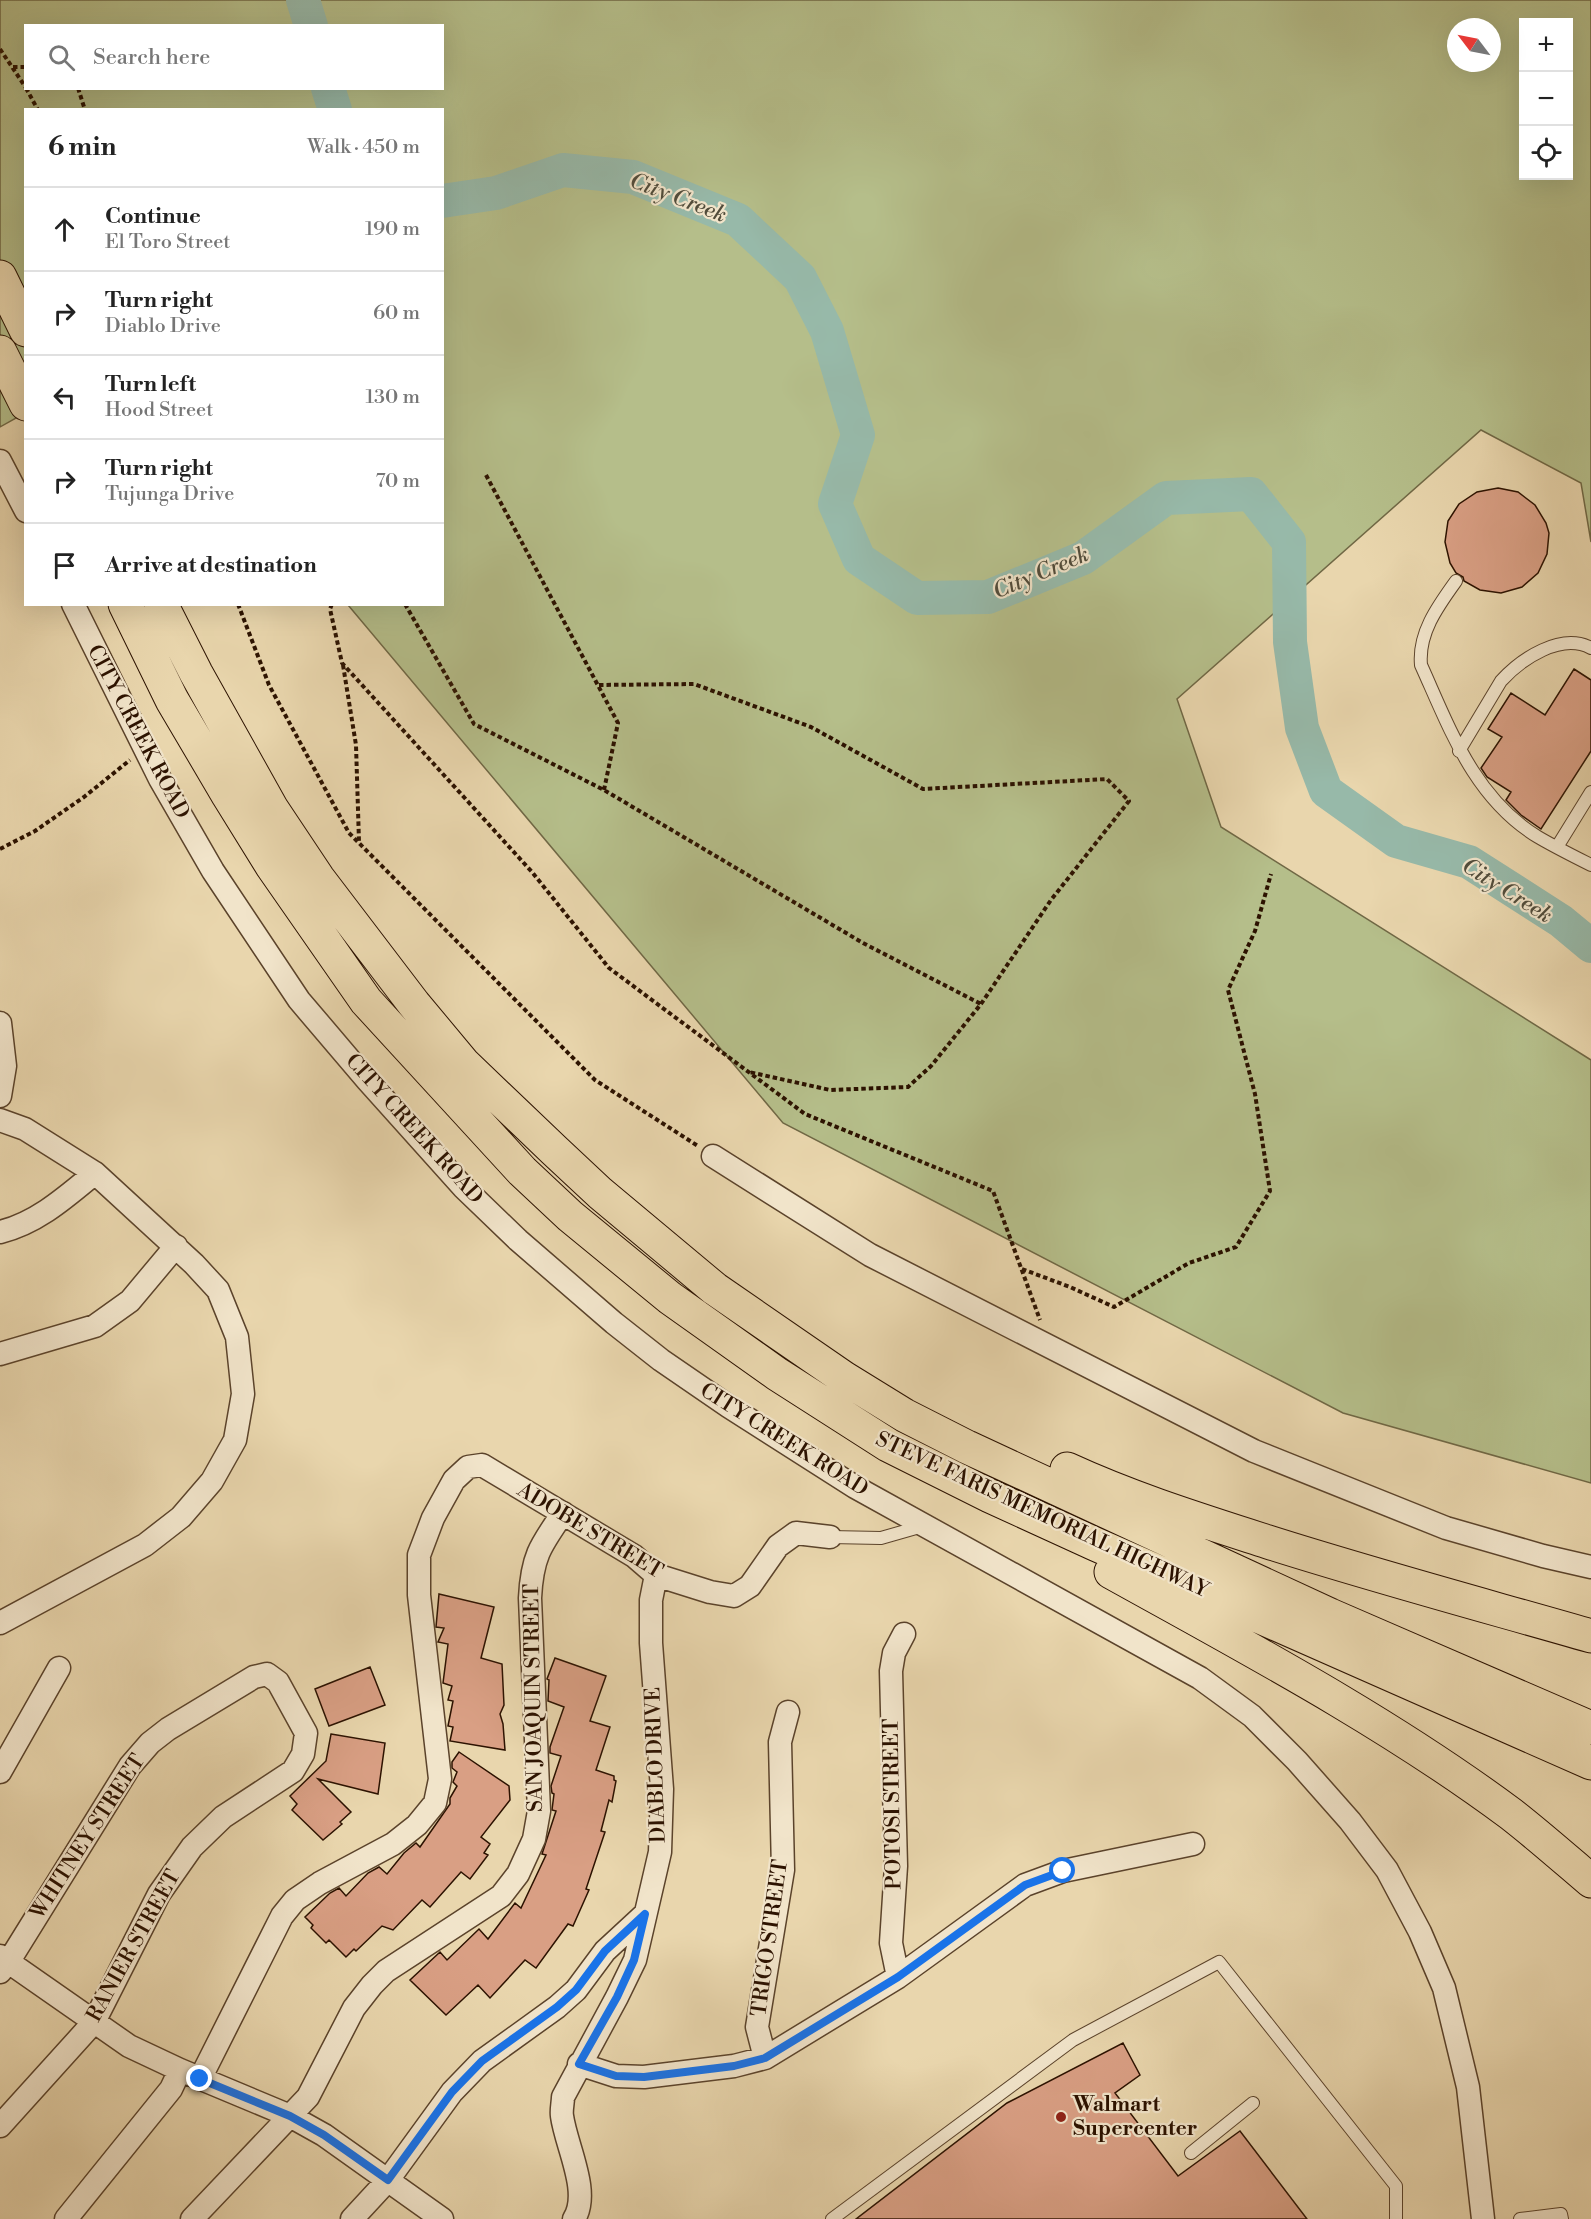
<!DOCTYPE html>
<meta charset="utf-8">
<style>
body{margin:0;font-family:"Libre Bodoni",serif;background:#f2f2f2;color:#222}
.controls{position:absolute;right:18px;top:18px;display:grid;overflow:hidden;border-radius:0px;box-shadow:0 6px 24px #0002}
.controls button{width:54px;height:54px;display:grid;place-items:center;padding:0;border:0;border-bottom:2px solid #e0e0e0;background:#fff;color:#222;font:30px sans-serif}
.compass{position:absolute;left:1447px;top:18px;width:54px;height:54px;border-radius:50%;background:#fff;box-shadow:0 6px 24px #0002;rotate:302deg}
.stop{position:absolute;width:18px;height:18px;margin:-14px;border:4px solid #1a73e8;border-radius:50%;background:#fff}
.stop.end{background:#1a73e8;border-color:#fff;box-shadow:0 2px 6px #0008}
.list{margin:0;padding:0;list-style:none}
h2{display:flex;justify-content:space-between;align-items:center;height:78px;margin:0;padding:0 24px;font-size:26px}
h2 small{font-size:20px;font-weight:400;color:#767676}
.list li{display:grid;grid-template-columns:39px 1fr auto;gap:18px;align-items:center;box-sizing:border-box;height:84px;padding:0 24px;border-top:2px solid #e0e0e0}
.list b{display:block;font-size:22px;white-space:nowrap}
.list p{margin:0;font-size:20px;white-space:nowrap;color:#767676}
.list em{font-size:20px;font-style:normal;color:#767676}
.icon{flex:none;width:33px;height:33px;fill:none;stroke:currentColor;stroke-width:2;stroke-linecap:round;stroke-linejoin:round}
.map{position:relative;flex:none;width:1591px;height:2219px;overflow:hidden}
.search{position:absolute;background:#fff;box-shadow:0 6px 24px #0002;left:24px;top:24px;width:420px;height:66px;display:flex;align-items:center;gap:15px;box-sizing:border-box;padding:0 21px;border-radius:0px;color:#767676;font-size:22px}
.panel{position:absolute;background:#fff;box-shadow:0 6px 24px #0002;left:24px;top:108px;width:420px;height:498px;border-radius:0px}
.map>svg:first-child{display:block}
.green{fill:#b5be8a;stroke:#706845;stroke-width:1.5;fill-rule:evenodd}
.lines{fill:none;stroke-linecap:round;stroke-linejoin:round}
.river{stroke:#97b9a9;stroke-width:34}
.building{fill:#d99f84;stroke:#2c1200;stroke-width:1.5}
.service-casing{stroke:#5b432b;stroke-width:14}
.minor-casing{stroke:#5b432b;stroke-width:25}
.motorway-casing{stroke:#2c1200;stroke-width:35}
.path{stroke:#2c1200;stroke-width:4;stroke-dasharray:4.5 3;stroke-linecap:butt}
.service{stroke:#f1e4ca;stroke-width:12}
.minor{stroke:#f1e4ca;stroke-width:22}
.motorway{stroke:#e9d6ad;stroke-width:33}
.route{stroke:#1a73e8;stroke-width:8}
.poi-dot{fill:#8f2418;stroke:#f1e4ca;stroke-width:2}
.labels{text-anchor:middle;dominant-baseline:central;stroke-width:4.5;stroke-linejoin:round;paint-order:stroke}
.street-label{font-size:21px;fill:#2c1200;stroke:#f1e4ca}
.poi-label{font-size:21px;font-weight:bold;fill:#2c1200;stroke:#f1e4ca;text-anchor:start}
.water-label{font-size:22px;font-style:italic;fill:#514c3b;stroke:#f1e4ca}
</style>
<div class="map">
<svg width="1591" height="2219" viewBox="0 0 1591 2219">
<rect width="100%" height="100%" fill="#e9d6ad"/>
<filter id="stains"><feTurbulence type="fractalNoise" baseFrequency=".00333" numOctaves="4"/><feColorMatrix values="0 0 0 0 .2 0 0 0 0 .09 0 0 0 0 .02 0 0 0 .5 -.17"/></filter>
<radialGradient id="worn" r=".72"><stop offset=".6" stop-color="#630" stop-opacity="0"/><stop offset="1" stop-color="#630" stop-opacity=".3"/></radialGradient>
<path class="green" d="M0,0H1591V542L1581,483L1481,430L1177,699L1221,827L1591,1060V1483L1343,1413L783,1123L348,605L442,604V110H26L25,413L0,427ZM1524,22H1568V176H1524ZM26,26H442V88H26ZM1456,27H1492V63H1456Z"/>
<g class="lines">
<path class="river" d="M303,0L311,26
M328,88L335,110
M442,201L496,193L563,170L633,177L738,220L800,278L827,331L858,435L835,504L859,559L917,598L988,597L1083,558L1166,498L1251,494L1289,542L1290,642L1302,728L1326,791L1396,841L1469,862L1561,921L1591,946"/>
</g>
<path class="building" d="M1498,488L1518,492L1535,505L1546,523L1549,533L1547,554L1538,573L1522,587L1501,593L1480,590L1464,581L1463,577L1456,573L1450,563L1445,542L1448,521L1459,504L1477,492Z
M1574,669L1591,680V751L1541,829L1521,815L1506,800L1511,792L1487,777L1481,768L1502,737L1488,729L1511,693L1545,715Z
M439,1594L494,1607L481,1658L502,1664L504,1705L500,1714L503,1724L505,1750L450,1741L453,1727L448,1726L453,1701L448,1700L452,1686L443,1683L448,1644L438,1642L444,1628L436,1627Z
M555,1658L606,1676L590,1721L610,1727L596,1770L614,1776V1780L616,1781L612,1802L609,1800L601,1831L605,1832L586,1889L589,1890L573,1926L568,1924L536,1968L525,1960L490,1998L478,1985L446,2015L410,1980L440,1952L447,1960L479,1929L488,1939L515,1903L521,1908L546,1855L542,1854L556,1811L552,1810L554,1794L552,1793L551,1786L561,1756L550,1753V1747L564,1707L548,1701L549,1680L547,1679Z
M370,1667L385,1705L329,1726L315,1689Z
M331,1734L385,1743L378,1794L318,1779L351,1812L340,1822L342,1824L323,1840L292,1810L297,1804L290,1796L326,1761Z
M459,1752L509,1786L510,1800L481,1837L490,1844L484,1853L488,1855L470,1879L461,1872L430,1907L422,1900L393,1930L382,1926L356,1951L354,1949L346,1957L329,1940L326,1943L311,1928L313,1925L305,1917L330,1893L339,1888L346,1896L368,1873L379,1867L387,1874L404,1853L416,1843L420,1847L450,1804V1798L457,1786L453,1782L457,1772L452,1768V1762Z
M1123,2043L1140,2075L1115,2093L1178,2176L1240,2131L1307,2219H856L1007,2103Z"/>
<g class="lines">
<g class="service-casing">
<path id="service" d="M1456,581C1438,606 1418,633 1421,665C1450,729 1474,798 1538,837C1555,847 1573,856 1591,865
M1459,751L1501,681C1521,659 1561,632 1591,648
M1557,847L1591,792
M830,1537L881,1538L923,1526
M1191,2153L1253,2103
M832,2219L1073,2040L1219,1962L1396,2186V2219
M1520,2219L1561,2214L1562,2219"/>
</g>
<g class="minor-casing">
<path id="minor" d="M0,461L26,511
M73,604L160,779L213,871L299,1000L367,1080L463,1187L518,1240L614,1323L661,1360L728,1406L855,1487L1200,1678L1252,1716L1297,1761L1350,1821L1387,1870L1420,1932L1444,1988L1468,2087L1483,2219
M0,1023L5,1066L0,1096
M0,1120L25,1129L95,1173L194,1264L218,1290L237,1337L243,1394L235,1440L212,1481L181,1517L145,1545L0,1623
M713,1156L870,1255L1254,1451L1446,1528L1543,1556L1591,1567
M0,1232C37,1223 66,1197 95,1173
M0,1354L95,1326L130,1301L176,1246
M0,1772L59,1668
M0,1956L129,2046L180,2070L290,2116L324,2135L442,2219
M0,1972L9,1961L130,1766L150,1743L168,1729L254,1677L267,1674L278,1682L306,1733L303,1754L293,1771L223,1817L192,1847L159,1894L94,2022L0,2126
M898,1977L891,1943L896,1866L891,1671L894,1653L904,1634
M765,2058L757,2027L783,1870L780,1742L788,1712
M579,2064L616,2076L644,2077L734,2066L765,2058L898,1977L1025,1885L1063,1871L1193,1844
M200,2079L282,1916L295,1900L320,1883L393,1844L417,1825L435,1803L440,1779L419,1595V1555L433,1518L454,1480L468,1467L482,1465L634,1556L656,1575L710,1592L734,1596L750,1586L778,1546L796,1533L830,1537
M66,2219L171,2089L180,2070
M192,2219L308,2097L354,2008L372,1985L386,1971L501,1896L518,1874L534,1839L539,1811L530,1598C532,1557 540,1546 563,1513
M352,2219L388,2180L452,2092L482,2061L557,2007L576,1990L605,1951L645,1914
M574,2219C591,2192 566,2146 562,2116C561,2110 563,2103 563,2097L617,1997L635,1960L660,1852L662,1789L651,1643V1600L656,1575"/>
</g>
<g class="motorway-casing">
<path id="motorway" d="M0,277L26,330
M0,352L26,404
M125,604L172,700L228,795L272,866L366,1001L522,1171L570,1216L670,1298L777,1374L888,1445L990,1496L1095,1544L1591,1763
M161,604L196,673L272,809L318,878L414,1004L464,1064L554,1150L600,1193L715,1289L844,1378L904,1415L967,1447L1330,1615L1591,1728
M1067,1469C1132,1499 1200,1520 1268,1542C1375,1576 1483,1605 1591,1636
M1111,1572C1246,1647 1386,1721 1511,1814C1538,1835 1564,1858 1591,1881"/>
</g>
<path class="path" d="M0,49L26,88
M13,67H26
M26,88L38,110
M78,88L85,110
M486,475L618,723L604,790
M238,604L269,685L349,833L595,1080L698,1146
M332,604L330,609L342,663L532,872L609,968L805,1114L993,1191L1040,1320
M405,604L474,724L604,790L863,943L981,1004
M343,665L356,745L359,842
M599,685L694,684L811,727L923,789L1107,779L1129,801L1051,900L981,1004L931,1066L908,1087L830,1090L749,1072
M0,849L35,831L84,797L130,760
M1022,1269L1070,1287L1114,1307L1189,1263L1236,1247L1270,1191L1255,1094L1228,990L1255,931L1271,874"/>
<use href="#service" class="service"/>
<use href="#minor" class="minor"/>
<use href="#motorway" class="motorway"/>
</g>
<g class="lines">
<path class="route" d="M200,2079L290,2116L324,2135L388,2180L452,2092L482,2061L557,2007L576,1990L605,1951L645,1914L634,1960L617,1997L579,2064L616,2076L644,2077L734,2066L765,2058L898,1977L1025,1885L1063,1871"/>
</g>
<circle class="poi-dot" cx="1061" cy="2117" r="6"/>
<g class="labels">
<g class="street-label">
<text transform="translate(138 732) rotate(62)">CITY CREEK ROAD</text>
<text transform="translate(414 1129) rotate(48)">CITY CREEK ROAD</text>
<text transform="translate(784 1440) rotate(32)">CITY CREEK ROAD</text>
<text transform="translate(1042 1515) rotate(25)">STEVE FARIS MEMORIAL HIGHWAY</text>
<text transform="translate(590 1531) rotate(31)">ADOBE STREET</text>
<text transform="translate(534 1698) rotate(-91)">SAN JOAQUIN STREET</text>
<text transform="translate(656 1765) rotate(-92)">DIABLO DRIVE</text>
<text transform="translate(893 1804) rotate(-91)">POTOSI STREET</text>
<text transform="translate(88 1837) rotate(-57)">WHITNEY STREET</text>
<text transform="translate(770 1938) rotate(-82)">TRIGO STREET</text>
<text transform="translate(134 1946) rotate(-61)">RANIER STREET</text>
</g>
<g class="poi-label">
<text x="1073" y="2105">Walmart<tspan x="1073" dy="24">Supercenter</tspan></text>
</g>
<g class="water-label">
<text transform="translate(678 198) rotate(21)">City Creek</text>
<text transform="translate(1041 573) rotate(-23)">City Creek</text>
<text transform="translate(1507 891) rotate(32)">City Creek</text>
</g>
</g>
<rect width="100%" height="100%" filter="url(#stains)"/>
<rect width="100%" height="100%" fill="url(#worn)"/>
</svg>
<div class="controls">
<button>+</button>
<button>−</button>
<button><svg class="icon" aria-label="locate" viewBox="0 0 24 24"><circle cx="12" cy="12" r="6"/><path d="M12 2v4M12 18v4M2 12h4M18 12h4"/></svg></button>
</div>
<svg class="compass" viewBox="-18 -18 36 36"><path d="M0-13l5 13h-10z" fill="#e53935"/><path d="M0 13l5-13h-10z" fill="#767676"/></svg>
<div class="stop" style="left:1063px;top:1871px"></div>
<div class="stop end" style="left:200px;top:2079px"></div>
<div class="search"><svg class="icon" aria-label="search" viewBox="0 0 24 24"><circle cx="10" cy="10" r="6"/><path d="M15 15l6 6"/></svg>Search here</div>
<section class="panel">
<h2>6 min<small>Walk · 450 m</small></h2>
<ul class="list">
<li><svg class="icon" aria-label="ahead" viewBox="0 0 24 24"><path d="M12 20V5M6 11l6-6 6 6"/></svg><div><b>Continue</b><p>El Toro Street</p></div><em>190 m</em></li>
<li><svg class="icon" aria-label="right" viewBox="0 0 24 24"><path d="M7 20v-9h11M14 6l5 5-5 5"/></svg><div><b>Turn right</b><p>Diablo Drive</p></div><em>60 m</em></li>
<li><svg class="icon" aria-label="left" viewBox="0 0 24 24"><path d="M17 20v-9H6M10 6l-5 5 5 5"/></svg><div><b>Turn left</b><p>Hood Street</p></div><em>130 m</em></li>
<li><svg class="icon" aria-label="right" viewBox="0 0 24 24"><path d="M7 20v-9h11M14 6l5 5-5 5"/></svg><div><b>Turn right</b><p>Tujunga Drive</p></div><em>70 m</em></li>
<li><svg class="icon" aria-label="arrive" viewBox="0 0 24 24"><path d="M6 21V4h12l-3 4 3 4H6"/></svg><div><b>Arrive at destination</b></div></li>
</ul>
</section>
</div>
